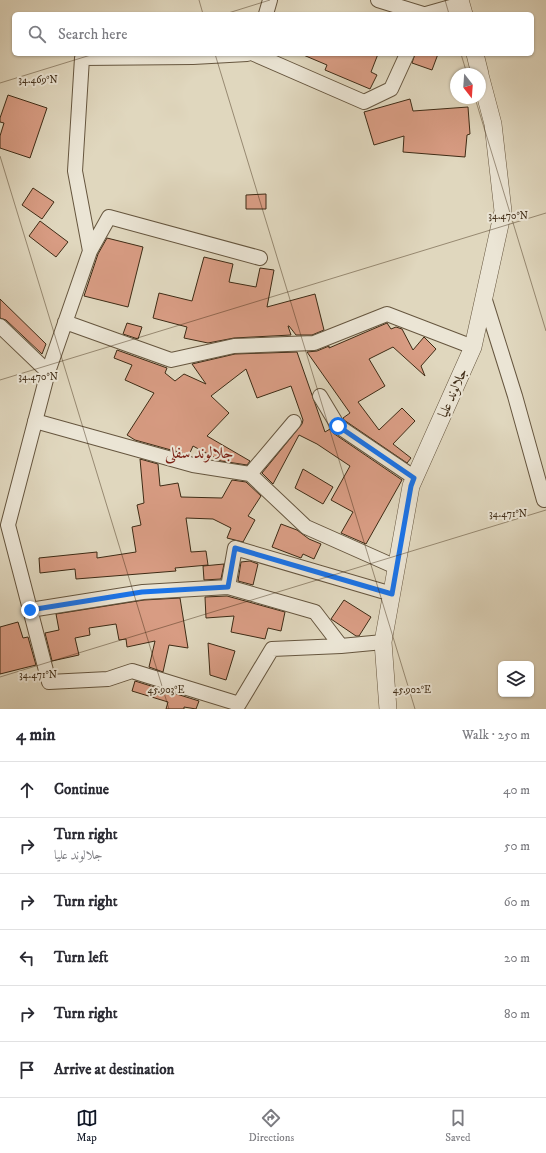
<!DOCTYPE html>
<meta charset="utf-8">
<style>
body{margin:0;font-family:"IM FELL DW Pica",Amiri,serif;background:#f2f2f3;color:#2b2b33}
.controls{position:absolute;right:12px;bottom:12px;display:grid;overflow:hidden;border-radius:6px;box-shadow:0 1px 3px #0004}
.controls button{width:36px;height:36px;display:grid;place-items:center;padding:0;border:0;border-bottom:1px solid #e1e1e2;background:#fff;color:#2b2b33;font:20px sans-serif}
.compass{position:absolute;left:450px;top:68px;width:36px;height:36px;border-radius:50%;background:#fff;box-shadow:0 1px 3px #0004;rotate:163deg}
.stop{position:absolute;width:12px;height:12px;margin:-9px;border:3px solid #1a73e8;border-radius:50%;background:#fff}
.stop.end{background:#1a73e8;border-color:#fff;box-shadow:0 1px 4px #0008}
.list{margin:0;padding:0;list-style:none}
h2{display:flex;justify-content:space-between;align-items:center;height:52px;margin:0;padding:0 16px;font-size:17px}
h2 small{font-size:13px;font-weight:400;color:#7c7c81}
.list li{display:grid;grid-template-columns:26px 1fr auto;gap:12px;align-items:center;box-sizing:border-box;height:56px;padding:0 16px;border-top:1px solid #e1e1e2}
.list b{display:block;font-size:15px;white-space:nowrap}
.list p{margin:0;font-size:13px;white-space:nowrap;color:#7c7c81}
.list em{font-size:13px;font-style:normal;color:#7c7c81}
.icon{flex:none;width:22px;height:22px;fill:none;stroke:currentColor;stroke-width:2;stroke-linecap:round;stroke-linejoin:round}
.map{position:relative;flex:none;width:546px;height:709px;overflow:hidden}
.search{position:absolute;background:#fff;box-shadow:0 1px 3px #0004;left:12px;right:12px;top:12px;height:44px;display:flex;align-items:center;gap:10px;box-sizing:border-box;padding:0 14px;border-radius:6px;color:#7c7c81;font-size:15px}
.sheet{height:388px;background:#fff}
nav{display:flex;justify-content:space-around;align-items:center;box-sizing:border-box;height:56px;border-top:1px solid #e1e1e2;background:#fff;font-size:11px;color:#7c7c81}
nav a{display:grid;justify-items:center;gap:2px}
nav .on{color:#111827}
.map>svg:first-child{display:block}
.building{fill:#d89c83;stroke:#3e2b15}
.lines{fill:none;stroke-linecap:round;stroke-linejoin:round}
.minor-casing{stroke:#66563f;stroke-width:16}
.tertiary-casing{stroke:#66563f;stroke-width:18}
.minor{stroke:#ebe5d5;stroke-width:14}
.tertiary{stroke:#ebe5d5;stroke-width:17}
.route{stroke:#1a73e8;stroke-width:5}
.ticks{fill:none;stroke:#3e2b15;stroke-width:1;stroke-opacity:0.45}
.labels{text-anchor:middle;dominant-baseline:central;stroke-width:4;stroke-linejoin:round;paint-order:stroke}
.street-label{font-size:14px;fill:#3e2b15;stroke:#ebe5d5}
.quarter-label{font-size:16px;fill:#7a1f14;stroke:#ebe5d5}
.ticks-label{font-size:10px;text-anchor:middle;fill:#3e2b15;stroke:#ebe5d5;stroke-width:4;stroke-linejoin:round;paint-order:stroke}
</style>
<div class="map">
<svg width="546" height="709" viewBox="0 0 546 709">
<rect width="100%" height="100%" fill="#e0d7be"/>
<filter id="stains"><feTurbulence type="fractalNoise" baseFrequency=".005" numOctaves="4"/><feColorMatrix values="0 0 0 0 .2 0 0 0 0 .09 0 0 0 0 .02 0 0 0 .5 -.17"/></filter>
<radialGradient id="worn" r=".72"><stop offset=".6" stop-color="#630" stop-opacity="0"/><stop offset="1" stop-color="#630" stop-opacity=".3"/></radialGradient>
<path class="building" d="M301,54H378L371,72L377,75L370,89L325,70L327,65Z
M415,54H438L432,70L412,63Z
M8,95L47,108L30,158L0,148V136L4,123L0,122V118Z
M410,99L413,111L468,107L470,134L467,135L465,157L403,152L404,136L374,145L364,112Z
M33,188L54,202L42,219L22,205Z
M266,194V209H246V195Z
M40,221L68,242L56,257L29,236Z
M107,238L143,247L128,307L84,296L98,254Z
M204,257L233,264L229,282L256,287L260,268L274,270L267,307L315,294L324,330L312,335H296L289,326H288L291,335L234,338L208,343L184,338L187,327L153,318L159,293L192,301Z
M0,299L46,344L42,354L6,320L0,318Z
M127,323L142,327L138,339L123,334Z
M387,323L391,329L396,327L402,329L413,350L424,337L436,349L421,366L425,376L393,347L369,359L385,386L358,402L379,430L402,408L415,421L393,444L411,458L407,463L344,420L343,418L350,413L307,352L317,351L329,346V348Z
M117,350L167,368L165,373L175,381L184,374L206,384L192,364L235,354L297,352L325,432L330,429L333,433L402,480L366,544L341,533L353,512L331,500L350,466L317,444L299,435L273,484L262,473L302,424L303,420L291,386L257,398L246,369L211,396L229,413L207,436L250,461L247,465L221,461L193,446L189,455L135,440L127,435L154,393L125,380L132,365L114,358Z
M140,459L158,464L160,486L178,483L181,497L222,498L232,480L246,482L261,496L248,516L255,520L243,542L227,538L231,528L213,519L186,518L191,552L206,551L208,565L175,568L176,571L76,579L75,569L40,573L39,558L97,552V558L136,552L132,527L141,525L137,505L144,503Z
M303,469L333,487L323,504L295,488Z
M281,524L297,530L309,539L321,544L314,559L303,554L301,558L272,547Z
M250,561L258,564L253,585L238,581L241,562Z
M224,564L221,579L204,580L203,566Z
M227,596L285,612L281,631L268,628L265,639L231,632L234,616L206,618L205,597Z
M180,598L188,648L169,645L163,672L149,667L155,641L127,647L126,639L119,640L116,624L89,628L90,635L75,638L79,655L52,661L45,633L59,630L56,614L144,600Z
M344,600L371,617L359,636H356L331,619Z
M18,622L23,638L28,637L36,665L0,674V627Z
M208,643L235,651L226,680L210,675Z
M135,681L199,701L196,709L184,707V709H166L168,702L132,691Z"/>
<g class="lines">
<g class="minor-casing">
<path id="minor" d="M378,0L423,14
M266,14L270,0
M426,14L461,4
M247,54L193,57L82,58L75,171L90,251L48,372L8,525L49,682L108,679L132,671L239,704L272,649L341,646
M254,54L364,102L391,89L407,54
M90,251L109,217L260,258
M484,297L515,396L544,500
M65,322L171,360L234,346L314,343L387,314L473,347
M0,326L48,372
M320,396L338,426L415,478
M35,421L193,465L250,474L306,527L396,567
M250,474L294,422
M228,587L235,548L392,594
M30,610L143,592L228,587L315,612L341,646L383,642"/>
</g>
<g class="tertiary-casing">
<path id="tertiary" d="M460,0L464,14
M475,54L480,74
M388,709L383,642L411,486L473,347L503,211L493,124L480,75"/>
</g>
<use href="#minor" class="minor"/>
<use href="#tertiary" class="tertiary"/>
</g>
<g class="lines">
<path class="route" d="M30,610L142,592L228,587L235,548L392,594L411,486L414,478L338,426"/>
</g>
<path class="ticks" d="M199,0L203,14M445,0L449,14M225,14L270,0M215,54L415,709M461,54L467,74M0,83L94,54M475,98L546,331M0,156L169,709M0,380L546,213M0,677L546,510"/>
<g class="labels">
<g class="street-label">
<text transform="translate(453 393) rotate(-66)">جلالوند علیا</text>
</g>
<g class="quarter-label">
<text x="199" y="453">جلالوند سفلی</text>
</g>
</g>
<g class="ticks-label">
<text x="38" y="83">34.469°N</text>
<text x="508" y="219">34.470°N</text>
<text x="38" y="380">34.470°N</text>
<text x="508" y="517">34.471°N</text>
<text x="38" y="678">34.471°N</text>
<text x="166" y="693">45.903°E</text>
<text x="412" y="693">45.902°E</text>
</g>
<rect width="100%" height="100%" filter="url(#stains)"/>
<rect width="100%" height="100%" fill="url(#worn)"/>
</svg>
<div class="controls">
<button><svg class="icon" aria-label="layers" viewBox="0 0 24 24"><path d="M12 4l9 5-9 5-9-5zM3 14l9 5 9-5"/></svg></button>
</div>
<svg class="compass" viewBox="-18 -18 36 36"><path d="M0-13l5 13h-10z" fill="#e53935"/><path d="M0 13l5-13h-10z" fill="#7c7c81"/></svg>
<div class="stop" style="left:338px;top:426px"></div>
<div class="stop end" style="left:30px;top:610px"></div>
<div class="search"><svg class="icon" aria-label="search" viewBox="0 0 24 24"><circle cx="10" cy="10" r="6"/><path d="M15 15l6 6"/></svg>Search here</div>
</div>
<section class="sheet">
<h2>4 min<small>Walk · 250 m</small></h2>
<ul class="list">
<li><svg class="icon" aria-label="ahead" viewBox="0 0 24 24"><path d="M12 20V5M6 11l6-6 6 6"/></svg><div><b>Continue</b></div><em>40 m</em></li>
<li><svg class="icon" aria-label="right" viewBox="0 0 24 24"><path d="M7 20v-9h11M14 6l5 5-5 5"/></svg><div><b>Turn right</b><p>جلالوند علیا</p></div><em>50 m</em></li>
<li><svg class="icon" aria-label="right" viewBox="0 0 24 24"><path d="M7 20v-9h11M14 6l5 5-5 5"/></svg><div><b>Turn right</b></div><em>60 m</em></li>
<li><svg class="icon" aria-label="left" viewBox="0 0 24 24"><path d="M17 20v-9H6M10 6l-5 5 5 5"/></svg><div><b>Turn left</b></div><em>20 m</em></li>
<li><svg class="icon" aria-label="right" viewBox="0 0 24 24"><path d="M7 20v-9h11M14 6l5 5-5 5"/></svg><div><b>Turn right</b></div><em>80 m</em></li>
<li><svg class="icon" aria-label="arrive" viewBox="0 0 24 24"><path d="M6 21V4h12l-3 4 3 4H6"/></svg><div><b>Arrive at destination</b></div></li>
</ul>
</section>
<nav>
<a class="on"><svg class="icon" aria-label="map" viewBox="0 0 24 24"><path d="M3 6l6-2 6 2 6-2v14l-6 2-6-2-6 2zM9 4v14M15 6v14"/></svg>Map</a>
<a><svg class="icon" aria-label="directions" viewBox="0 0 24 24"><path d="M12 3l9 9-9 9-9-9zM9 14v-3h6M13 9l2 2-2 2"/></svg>Directions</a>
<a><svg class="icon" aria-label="saved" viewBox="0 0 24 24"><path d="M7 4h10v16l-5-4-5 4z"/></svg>Saved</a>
</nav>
